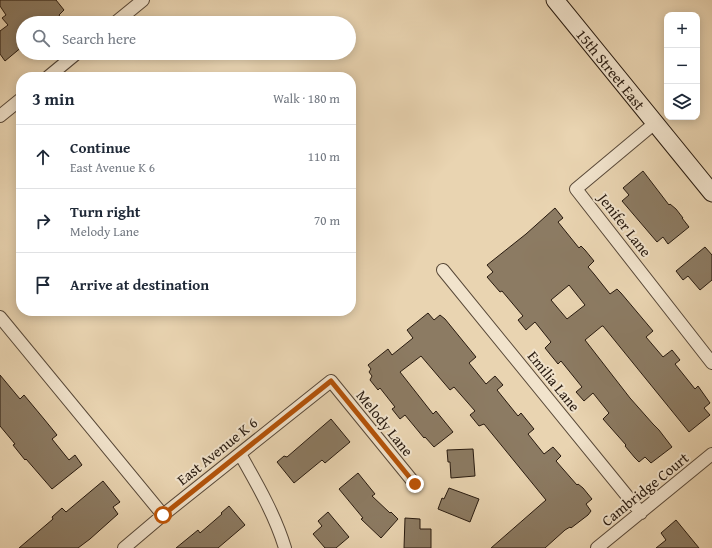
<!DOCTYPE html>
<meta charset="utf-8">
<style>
body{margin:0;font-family:"Gentium Book Plus",serif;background:#f2f2f3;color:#1f2937}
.controls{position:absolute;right:12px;top:12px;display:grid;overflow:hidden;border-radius:8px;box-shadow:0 2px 10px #0003}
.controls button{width:36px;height:36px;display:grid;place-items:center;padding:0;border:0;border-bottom:1px solid #e0e1e3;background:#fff;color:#1f2937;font:20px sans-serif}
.stop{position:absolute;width:12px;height:12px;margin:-9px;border:3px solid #b45309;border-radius:50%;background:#fff}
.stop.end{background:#b45309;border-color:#fff;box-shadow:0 1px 4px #0008}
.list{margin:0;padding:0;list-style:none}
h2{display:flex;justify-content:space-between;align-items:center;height:52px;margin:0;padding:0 16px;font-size:17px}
h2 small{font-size:13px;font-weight:400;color:#747a83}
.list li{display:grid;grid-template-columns:26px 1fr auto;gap:12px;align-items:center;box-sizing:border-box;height:64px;padding:0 16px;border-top:1px solid #e0e1e3}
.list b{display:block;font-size:15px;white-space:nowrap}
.list p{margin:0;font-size:13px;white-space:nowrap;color:#747a83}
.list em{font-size:13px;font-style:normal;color:#747a83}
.icon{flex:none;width:22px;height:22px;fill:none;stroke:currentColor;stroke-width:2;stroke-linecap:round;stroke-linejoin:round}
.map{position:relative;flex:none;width:712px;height:548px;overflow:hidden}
.search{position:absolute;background:#fff;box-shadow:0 2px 10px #0003;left:16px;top:16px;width:340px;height:44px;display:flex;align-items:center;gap:10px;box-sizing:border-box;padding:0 14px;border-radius:22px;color:#747a83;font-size:15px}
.panel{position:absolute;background:#fff;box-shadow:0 2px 10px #0003;left:16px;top:72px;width:340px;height:244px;border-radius:16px}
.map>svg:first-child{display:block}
.building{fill:#8c7b63;stroke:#281a0f;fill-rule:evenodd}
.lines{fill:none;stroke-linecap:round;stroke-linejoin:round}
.street-casing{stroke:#584838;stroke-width:14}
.secondary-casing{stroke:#281a0f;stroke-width:19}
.street{stroke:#f1e3cc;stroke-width:12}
.secondary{stroke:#f1e3cc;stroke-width:17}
.route{stroke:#b45309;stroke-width:5}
.labels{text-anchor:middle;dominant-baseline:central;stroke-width:4;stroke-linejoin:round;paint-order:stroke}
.street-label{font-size:15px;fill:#281a0f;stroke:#f1e3cc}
</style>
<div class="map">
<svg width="712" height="548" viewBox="0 0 712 548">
<rect width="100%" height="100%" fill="#e9d4b1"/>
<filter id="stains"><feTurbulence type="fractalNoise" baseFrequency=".005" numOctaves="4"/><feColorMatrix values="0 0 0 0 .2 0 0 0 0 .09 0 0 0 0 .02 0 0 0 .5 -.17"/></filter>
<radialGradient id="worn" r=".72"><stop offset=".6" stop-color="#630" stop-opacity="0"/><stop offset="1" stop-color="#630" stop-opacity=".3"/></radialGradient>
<path class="building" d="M0,0H56L64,10L59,15L61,18L55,23H23V46L5,61L0,54V31L8,25L2,18L6,15L0,6Z
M643,171L669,205L670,204L676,209L683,218H682L689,227L668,244L663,237L657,242L622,201L629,195L623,188Z
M555,208L563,218L558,222L579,248L581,246L585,250L594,261L588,267L594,274L610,294L617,289L621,293L653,331L646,337L663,357L672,350L680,360L675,364L695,389L698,386L710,403L704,408L710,415L689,432L603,326H602L585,340L630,398L653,424L659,430L672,447L651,463L645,457L639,462L635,458L625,446L626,445L603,419L609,413L593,393L584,401L576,392L582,387L561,361L558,364L545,348L551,342L535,322L526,330L518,320L523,316L502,291L500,292L487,277L493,272L487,265L526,234ZM569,285L585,305L567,319L551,300Z
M705,247L712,255V280L700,290L688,276L683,280L676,271Z
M428,313L434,320L440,315L445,319L476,357L469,363L486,384L495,376L503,385L497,390L518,416L521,413L534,429L528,434L544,454L553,447L561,456L556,461L577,485L578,484L583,488L592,499L586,504L591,511L588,515L571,528L570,527L565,530L545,548H491L546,500L484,424L479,426L470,415L475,411L454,387L450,390L421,356L400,372L433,414L436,411L453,432L434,447L425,437L424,438L405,415L400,419L392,409L395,407L380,388L378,390L370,380L372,376L369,372L371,369L368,365L388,349L392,355L413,338L407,330Z
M0,375L20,399L24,395L44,419L57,435L52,439L69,460L75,455L82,465L52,489L26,459L25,460L13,445L15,444L0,426Z
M331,419L350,442L325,463L322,460L294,483L277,462L284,456L287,457Z
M473,449L475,476L451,478L450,462H448L447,450Z
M358,473L375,494L372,496L390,513L391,512L398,519L381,538L361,519L363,518L339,489Z
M103,481L120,502L113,507L118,514L90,539L78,548H19L53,519L52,517L62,508L66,512Z
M449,488L479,499L470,522L438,509L442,498L444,499Z
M229,506L245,525L218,548H176L198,530L200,533L222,514L221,513Z
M328,512L349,537L336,548H325L313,534L322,526L318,521Z
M405,518L420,519V529H431V548H404Z
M676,520L699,548H656L666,540L661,533Z"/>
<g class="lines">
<g class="street-casing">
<path id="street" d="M115,23L143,0
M48,77L77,53
M0,116L21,99
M655,123L576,189L712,363
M443,270L641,513
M0,317L163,515
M240,454C257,484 275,515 285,548
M124,548L163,515L331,381L415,484
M597,548L712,454"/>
</g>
<g class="secondary-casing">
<g id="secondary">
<path id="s1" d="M555,0L712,193"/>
</g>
</g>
<use href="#street" class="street"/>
<use href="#secondary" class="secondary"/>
</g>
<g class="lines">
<path class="route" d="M163,515L331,381L415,484"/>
</g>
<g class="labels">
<g class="street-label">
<text stroke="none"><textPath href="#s1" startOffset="89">15th Street East</textPath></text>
<text transform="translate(625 225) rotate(52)">Jenifer Lane</text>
<text transform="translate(554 381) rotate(51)">Emilia Lane</text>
<text transform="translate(385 423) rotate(51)">Melody Lane</text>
<text transform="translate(217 451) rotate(-39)">East Avenue K 6</text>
<text transform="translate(645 489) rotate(-39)">Cambridge Court</text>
</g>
</g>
<rect width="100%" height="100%" filter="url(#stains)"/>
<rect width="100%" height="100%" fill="url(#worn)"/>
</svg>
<div class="controls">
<button>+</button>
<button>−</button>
<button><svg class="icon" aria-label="layers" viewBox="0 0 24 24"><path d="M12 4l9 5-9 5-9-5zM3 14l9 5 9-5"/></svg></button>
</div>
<div class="stop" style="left:163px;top:515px"></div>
<div class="stop end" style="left:415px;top:484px"></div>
<div class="search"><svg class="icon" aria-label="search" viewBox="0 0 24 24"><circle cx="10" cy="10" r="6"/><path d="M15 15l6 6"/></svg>Search here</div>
<section class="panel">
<h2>3 min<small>Walk · 180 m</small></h2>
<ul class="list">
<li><svg class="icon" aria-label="ahead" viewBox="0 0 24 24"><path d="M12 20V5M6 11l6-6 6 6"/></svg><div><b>Continue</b><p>East Avenue K 6</p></div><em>110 m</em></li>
<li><svg class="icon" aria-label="right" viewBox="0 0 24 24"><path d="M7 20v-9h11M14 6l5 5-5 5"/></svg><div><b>Turn right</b><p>Melody Lane</p></div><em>70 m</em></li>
<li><svg class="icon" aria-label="arrive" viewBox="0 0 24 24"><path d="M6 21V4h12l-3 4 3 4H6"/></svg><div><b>Arrive at destination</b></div></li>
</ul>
</section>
</div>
